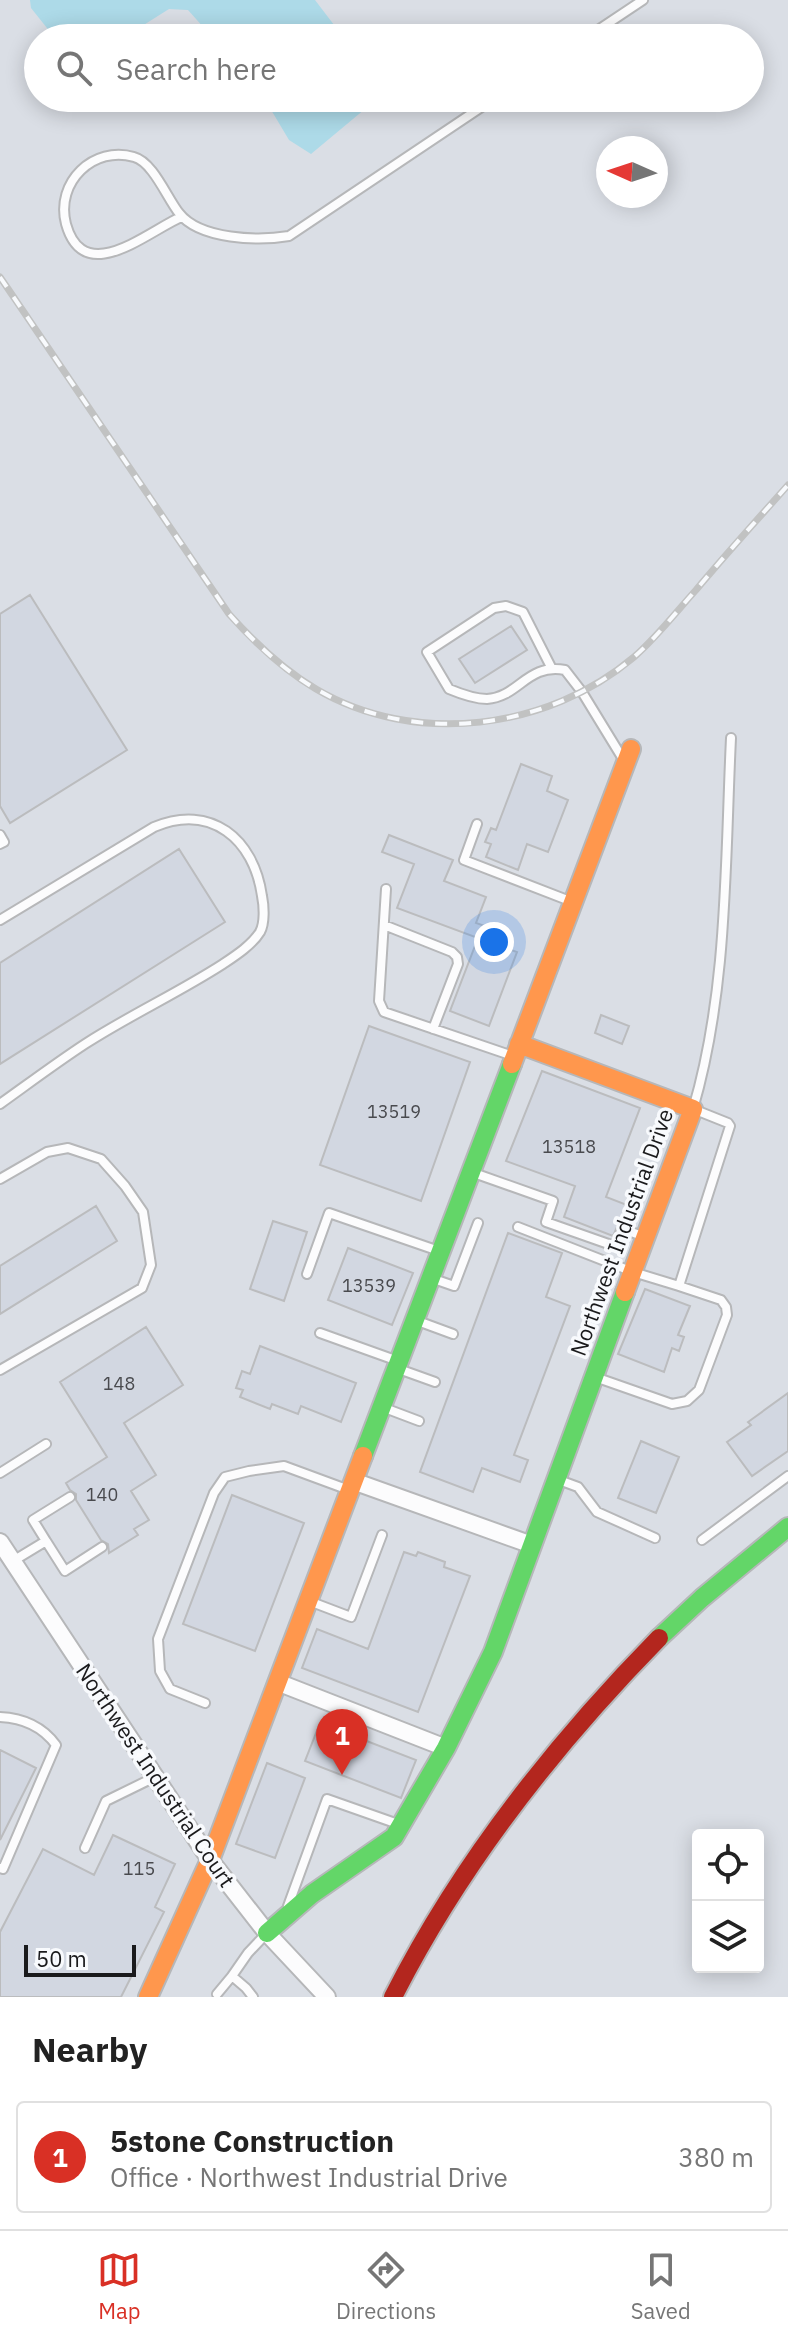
<!DOCTYPE html>
<meta charset="utf-8">
<style>
body{margin:0;font-family:"IBM Plex Sans",sans-serif;background:#f6f6f6;color:#222}
.controls{position:absolute;right:24px;bottom:24px;display:grid;overflow:hidden;border-radius:8px;box-shadow:0 4px 20px #0003}
.controls button{width:72px;height:72px;display:grid;place-items:center;padding:0;border:0;border-bottom:2px solid #e0e0e0;background:#fff;color:#222;font:40px sans-serif}
.compass{position:absolute;left:596px;top:136px;width:72px;height:72px;border-radius:50%;background:#fff;box-shadow:0 4px 20px #0003;rotate:273deg}
.scale{position:absolute;left:24px;bottom:20px;width:112px;box-sizing:border-box;padding-left:8px;border:4px solid #1a1a1c;border-top:0;font-size:22px;line-height:28px;white-space:nowrap;color:#1a1a1c;-webkit-text-stroke:6px #f8fafd;paint-order:stroke}
.you{position:absolute;left:494px;top:942px;width:28px;height:28px;margin:-20px;border:6px solid #fff;border-radius:50%;background:#1a73e8;box-shadow:0 0 0 12px #1a73e833}
.badge{display:grid;place-items:center;width:52px;height:52px;border-radius:50%;background:#d93025;color:#fff;font-size:26px;font-weight:700}
.pin{position:absolute;translate:-50% -66px;filter:drop-shadow(0 2px 4px #0008)}
.pin::after{content:'';position:absolute;top:42px;width:28px;height:24px;background:inherit;clip-path:polygon(0 0,100% 0,50% 100%)}
.list{margin:0;padding:0;list-style:none}
h2{display:flex;justify-content:space-between;align-items:center;height:104px;margin:0;padding:0 32px;font-size:34px}
h2 small{font-size:26px;font-weight:400;color:#767676}
.list li{display:grid;grid-template-columns:52px 1fr auto;gap:24px;align-items:center;box-sizing:border-box;height:112px;margin:0 16px 16px;padding:0 16px;border:2px solid #e0e0e0;border-radius:8px}
.list b{display:block;font-size:30px;white-space:nowrap}
.list p{margin:0;font-size:26px;white-space:nowrap;color:#767676}
.list em{font-size:26px;font-style:normal;color:#767676}
.icon{flex:none;width:44px;height:44px;fill:none;stroke:currentColor;stroke-width:2;stroke-linecap:round;stroke-linejoin:round}
.map{position:relative;flex:none;width:788px;height:1997px;overflow:hidden}
.search{position:absolute;background:#fff;box-shadow:0 4px 20px #0003;left:24px;right:24px;top:24px;height:88px;display:flex;align-items:center;gap:20px;box-sizing:border-box;padding:0 28px;border-radius:44px;color:#767676;font-size:30px}
.sheet{height:232px;background:#fff}
nav{display:flex;justify-content:space-around;align-items:center;box-sizing:border-box;height:112px;border-top:2px solid #e0e0e0;background:#fff;font-size:22px;color:#767676}
nav a{display:grid;justify-items:center;gap:4px}
nav .on{color:#d93025}
.map>svg:first-child{display:block}
.built{fill:#dadee5;fill-rule:evenodd}
.water{fill:#addae8}
.building{fill:#d2d7e1;stroke:#bbbcbe;stroke-width:2}
.lines{fill:none;stroke-linecap:round;stroke-linejoin:round}
.lane-casing{stroke:#b6b7b9;stroke-width:12}
.street-casing{stroke:#b6b7b9;stroke-width:20}
.fast-casing{stroke:#b6b7b9;stroke-width:22}
.slow-casing{stroke:#b6b7b9;stroke-width:22}
.jam-casing{stroke:#b6b7b9;stroke-width:22}
.lane{stroke:#fcfcfd;stroke-width:8}
.street{stroke:#fcfcfd;stroke-width:16}
.fast{stroke:#63d668;stroke-width:18}
.slow{stroke:#ff974d;stroke-width:18}
.jam{stroke:#b3261e;stroke-width:18}
.rail-casing{stroke:#c1c2c2;stroke-width:7}
.rail{stroke:#f8fafd;stroke-width:4;stroke-dasharray:12;stroke-linecap:butt}
.labels{text-anchor:middle;dominant-baseline:central;stroke-width:7;stroke-linejoin:round;paint-order:stroke}
.number-label{font-size:18px;fill:#494a4e}
.street-label{font-size:22px;fill:#1a1a1c;stroke:#f8fafd}
</style>
<div class="map">
<svg width="788" height="1997" viewBox="0 0 788 1997">
<rect width="100%" height="100%" fill="#ebedef"/>
<path class="built" d="M0,0H788V1997H0ZM38,38H750V98H38ZM608,148H656V196H608ZM698,1835H758V1967H698Z"/>
<path class="water" d="M30,0H315L344,38H213L188,10L169,9L123,38H55L31,8Z
M264,98H376L377,99L311,154L289,140Z"/>
<path class="building" d="M30,595L127,750L10,823L0,806V614Z
M511,626L527,650L475,683L459,659Z
M521,764L552,776L547,791L568,800L548,852L527,844L518,870L486,857L491,844L485,842L491,828L496,830Z
M389,835L453,860L444,881L486,897L476,923L499,931L494,944L517,952L489,1026L450,1011L478,938L397,908L414,864L382,852Z
M179,849L225,922L0,1064V963Z
M601,1015L629,1026L622,1044L595,1033Z
M369,1026L470,1062L421,1201L320,1165Z
M542,1071L640,1108L606,1197L627,1205L613,1236L564,1217L575,1186L506,1161Z
M96,1206L117,1241L0,1314V1266Z
M273,1221L307,1232L284,1301L250,1289Z
M508,1233L562,1253L546,1297L570,1306L514,1455L528,1460L520,1482L482,1468L473,1492L420,1472Z
M348,1248L413,1273L392,1325L328,1300Z
M645,1289L690,1306L678,1335L684,1337L679,1351L672,1348L664,1372L618,1354Z
M146,1327L183,1385L124,1423L156,1475L131,1491L149,1520L134,1529L138,1535L109,1553L108,1544L101,1540L76,1500V1494L70,1490L66,1483L107,1457L60,1382Z
M260,1346L356,1383L341,1422L301,1406L298,1414L272,1404L270,1409L240,1397L243,1390L236,1388L242,1371L250,1374Z
M788,1393V1451L752,1476L727,1442L751,1425L748,1422Z
M641,1441L679,1457L656,1513L618,1498Z
M232,1495L304,1523L255,1651L183,1624Z
M404,1552L416,1556L418,1552L445,1562L444,1567L470,1576L418,1712L302,1668L317,1629L368,1649Z
M320,1723L416,1760L401,1798L305,1761Z
M0,1750L36,1768L0,1840Z
M267,1763L305,1778L275,1858L236,1844Z
M113,1835L175,1864L155,1907L164,1912L121,1997H0V1932L43,1849L94,1875Z"/>
<g class="lines">
<g class="lane-casing">
<path id="lane" d="M586,38L643,0
M181,217C147,232 84,288 66,224C55,182 94,145 134,157C153,162 167,198 179,213C200,240 259,241 289,236L495,98
M551,667L523,612L506,606L494,608L427,652L449,689C461,694 474,699 487,699C519,697 527,663 565,670L582,692L623,759
M477,824L464,860L570,901
M0,835L4,842L0,844
M386,889L379,1001L384,1012L513,1056
M0,920L154,827C211,803 254,839 262,896C264,906 265,923 260,932C252,945 235,956 223,964C178,993 130,1015 85,1044C56,1063 28,1084 0,1104
M384,925L452,952L457,957L458,964L433,1029
M471,1172L553,1201L546,1222L617,1247L623,1229L645,1237
M0,1179L47,1152L68,1148L101,1159L125,1186L143,1212L151,1265L142,1288L0,1370
M518,1227L633,1272L679,1286
M307,1274L329,1213L439,1251
M431,1278L454,1286L478,1223
M415,1320L453,1334
M320,1333L398,1361
M396,1368L435,1382
M595,1377L672,1404L687,1401L699,1390L727,1315L726,1307L721,1300L679,1286L730,1126L728,1123L693,1109C728,990 725,862 731,738
M382,1407L419,1421
M0,1473L46,1444
M559,1480L578,1487L597,1512L655,1538
M702,1540L788,1476
M46,1541L65,1571L102,1547
M13,1561L46,1541L33,1520L70,1497
M309,1601L351,1617L382,1535
M205,1703L170,1689L160,1671L158,1639L214,1493L225,1477L249,1471L284,1466L349,1490
M0,1717C23,1718 42,1726 56,1745L3,1869L0,1868
M85,1848L106,1801L155,1777
M288,1906L327,1799L398,1824
M217,1994L232,1976
M253,1997L246,1988L232,1976L248,1953L266,1934"/>
</g>
<g class="street-casing">
<path id="street" d="M353,1481L532,1545
M0,1542L210,1860L267,1933L327,1997
M277,1682L446,1748"/>
</g>
<g class="fast-casing">
<path id="fast" d="M363,1456L512,1064
M659,1638L702,1598L788,1527
M267,1933L312,1894L394,1837L446,1748L493,1652L625,1292"/>
</g>
<g class="slow-casing">
<path id="slow" d="M519,1044L693,1109L625,1292
M512,1064L631,749
M148,1997L210,1860L363,1456"/>
</g>
<g class="jam-casing">
<path id="jam" d="M393,1997C461,1863 554,1745 659,1638"/>
</g>
<use href="#lane" class="lane"/>
<use href="#street" class="street"/>
<use href="#fast" class="fast"/>
<use href="#slow" class="slow"/>
<use href="#jam" class="jam"/>
<g class="rail-casing">
<path id="rail" d="M0,277L229,614C255,643 282,669 316,689C415,747 548,730 634,657C657,637 676,612 696,590C726,554 757,520 788,485"/>
</g>
<use href="#rail" class="rail"/>
</g>
<g class="labels">
<g class="number-label">
<text x="394" y="1111">13519</text>
<text x="569" y="1146">13518</text>
<text x="369" y="1285">13539</text>
<text x="119" y="1383">148</text>
<text x="102" y="1494">140</text>
<text x="139" y="1868">115</text>
</g>
<g class="street-label">
<text transform="translate(621 1232) rotate(-70)">Northwest Industrial Drive</text>
<text transform="translate(156 1775) rotate(56)">Northwest Industrial Court</text>
</g>
</g>
</svg>
<div class="controls">
<button><svg class="icon" aria-label="locate" viewBox="0 0 24 24"><circle cx="12" cy="12" r="6"/><path d="M12 2v4M12 18v4M2 12h4M18 12h4"/></svg></button>
<button><svg class="icon" aria-label="layers" viewBox="0 0 24 24"><path d="M12 4l9 5-9 5-9-5zM3 14l9 5 9-5"/></svg></button>
</div>
<svg class="compass" viewBox="-18 -18 36 36"><path d="M0-13l5 13h-10z" fill="#e53935"/><path d="M0 13l5-13h-10z" fill="#767676"/></svg>
<div class="scale">50 m</div>
<div class="you"></div>
<div class="pin badge" style="left:342px;top:1775px">1</div>
<div class="search"><svg class="icon" aria-label="search" viewBox="0 0 24 24"><circle cx="10" cy="10" r="6"/><path d="M15 15l6 6"/></svg>Search here</div>
</div>
<section class="sheet">
<h2>Nearby<small></small></h2>
<ul class="list">
<li><span class="badge">1</span><div><b>5stone Construction</b><p>Office · Northwest Industrial Drive</p></div><em>380 m</em></li>
</ul>
</section>
<nav>
<a class="on"><svg class="icon" aria-label="map" viewBox="0 0 24 24"><path d="M3 6l6-2 6 2 6-2v14l-6 2-6-2-6 2zM9 4v14M15 6v14"/></svg>Map</a>
<a><svg class="icon" aria-label="directions" viewBox="0 0 24 24"><path d="M12 3l9 9-9 9-9-9zM9 14v-3h6M13 9l2 2-2 2"/></svg>Directions</a>
<a><svg class="icon" aria-label="saved" viewBox="0 0 24 24"><path d="M7 4h10v16l-5-4-5 4z"/></svg>Saved</a>
</nav>
